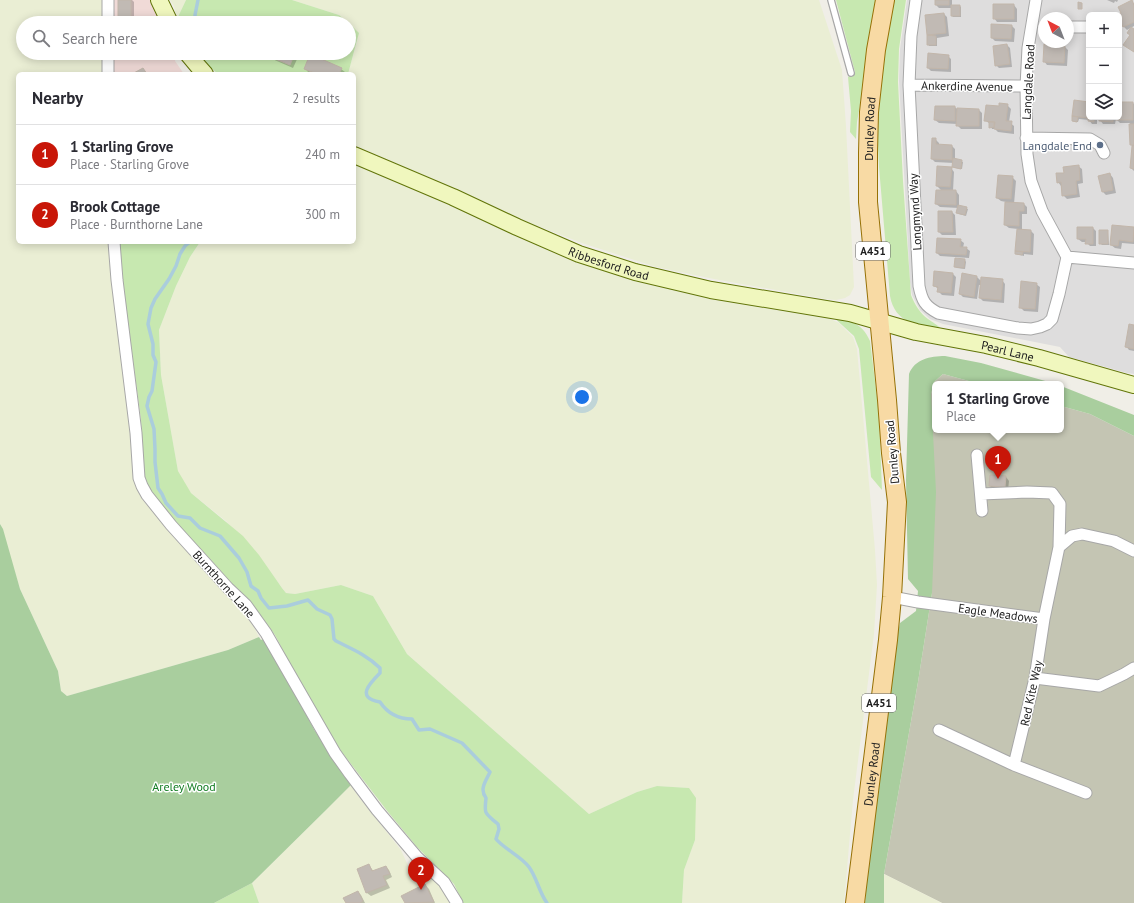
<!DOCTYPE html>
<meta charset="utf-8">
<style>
body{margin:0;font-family:"PT Sans",sans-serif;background:#f2f2f3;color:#2b2b33}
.controls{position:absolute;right:12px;top:12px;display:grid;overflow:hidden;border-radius:6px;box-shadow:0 2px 10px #0003}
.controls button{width:36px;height:36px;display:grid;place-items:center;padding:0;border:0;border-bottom:1px solid #e1e1e2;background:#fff;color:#2b2b33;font:20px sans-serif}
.compass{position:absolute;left:1038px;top:12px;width:36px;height:36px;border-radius:50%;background:#fff;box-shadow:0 2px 10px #0003;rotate:318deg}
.you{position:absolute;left:582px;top:397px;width:14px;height:14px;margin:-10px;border:3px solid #fff;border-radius:50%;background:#1a73e8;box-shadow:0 0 0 6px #1a73e833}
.badge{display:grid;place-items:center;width:26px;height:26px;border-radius:50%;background:#c81608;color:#fff;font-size:13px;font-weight:700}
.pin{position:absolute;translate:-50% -33px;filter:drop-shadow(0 1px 2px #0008)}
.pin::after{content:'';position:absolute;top:21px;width:14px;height:12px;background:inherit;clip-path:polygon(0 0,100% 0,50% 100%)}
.popup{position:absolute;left:932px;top:381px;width:132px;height:52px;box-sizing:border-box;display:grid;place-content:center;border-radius:6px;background:#fff;filter:drop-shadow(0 1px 3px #0005);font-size:13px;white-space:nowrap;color:#7c7c81}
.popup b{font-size:15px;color:#2b2b33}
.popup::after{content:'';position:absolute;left:50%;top:100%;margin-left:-8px;border:8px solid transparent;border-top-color:#fff}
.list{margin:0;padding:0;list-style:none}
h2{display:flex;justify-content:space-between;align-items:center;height:52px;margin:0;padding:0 16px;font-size:17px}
h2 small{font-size:13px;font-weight:400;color:#7c7c81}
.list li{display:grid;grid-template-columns:26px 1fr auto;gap:12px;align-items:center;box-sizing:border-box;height:60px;padding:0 16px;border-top:1px solid #e1e1e2}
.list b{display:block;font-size:15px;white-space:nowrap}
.list p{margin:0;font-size:13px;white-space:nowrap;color:#7c7c81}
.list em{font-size:13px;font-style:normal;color:#7c7c81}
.icon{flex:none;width:22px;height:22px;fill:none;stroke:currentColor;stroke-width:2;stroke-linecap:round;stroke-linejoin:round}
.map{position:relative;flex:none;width:1134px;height:903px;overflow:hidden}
.search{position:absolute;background:#fff;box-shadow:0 2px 10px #0003;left:16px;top:16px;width:340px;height:44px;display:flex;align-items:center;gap:10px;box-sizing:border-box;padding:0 14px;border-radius:22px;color:#7c7c81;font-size:15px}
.panel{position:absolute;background:#fff;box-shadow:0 2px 10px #0003;left:16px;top:72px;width:340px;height:172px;border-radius:6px}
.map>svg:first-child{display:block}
.residential{fill:#dedddd;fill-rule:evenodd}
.commercial{fill:#f0dad7}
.construction{fill:#c4c5b3}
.farmland{fill:#eaeed4}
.grass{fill:#c7e8b0}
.forest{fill:#a9ce9e}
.shadow{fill:#0003}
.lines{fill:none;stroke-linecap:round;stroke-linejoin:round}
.stream{stroke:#aacddc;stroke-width:3.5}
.building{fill:#c1bab4;stroke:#c2b6aa}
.lane-casing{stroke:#a7a7a7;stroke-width:8}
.street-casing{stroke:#a7a7a7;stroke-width:13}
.secondary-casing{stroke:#627509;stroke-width:18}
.primary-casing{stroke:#967106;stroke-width:20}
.lane{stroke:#fff;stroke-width:5.5}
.street{stroke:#fff;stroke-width:11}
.secondary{stroke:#f0f7be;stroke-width:16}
.primary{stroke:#f8daa4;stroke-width:18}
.service-dot{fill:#5c6f8a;stroke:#fff;stroke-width:1.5}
.labels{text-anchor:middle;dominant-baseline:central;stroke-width:3;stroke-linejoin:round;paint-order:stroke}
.shield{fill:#fff;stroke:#636363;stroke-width:1}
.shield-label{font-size:11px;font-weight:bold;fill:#202020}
.street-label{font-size:12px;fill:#202020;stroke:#fff}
.service-label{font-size:12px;fill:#4e5e75;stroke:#fff;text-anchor:end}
.park-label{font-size:12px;fill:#107c21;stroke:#fff}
</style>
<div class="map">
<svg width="1134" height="903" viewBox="0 0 1134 903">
<rect width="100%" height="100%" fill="#f0eee7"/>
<path class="residential" d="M907,0H1134V374L1127,373L1069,357L1060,347L943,324L930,319L920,310L912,295L910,282L899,81L900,49ZM1089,15H1119V117H1089ZM1044,18H1068V42H1044Z"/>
<path class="commercial" d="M113,0H152L162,23H113Z
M113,53H177L175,61L184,74H113Z"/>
<path class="construction" d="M943,374L980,384H935V430H1061V406L1090,414L1134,436V903H942L884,874L918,682L932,593L931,394L934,382Z"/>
<path class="farmland" d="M0,0H103V23H23V53H104L103,74H18V242H108L111,277L130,427L135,483L142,499L177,541L247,616L253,625L259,637L228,650L67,696L61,691L58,671L20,589L0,524Z
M170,0H186L177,19L174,6Z
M292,0H819L842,70L846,126L854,287L850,295L845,298L836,300L826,299L714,279L656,267L582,243L522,220L453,188L354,145V74H348L358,38L349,23L339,15Z
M354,164L452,204L512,234L576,261L635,281L696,295L809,313L828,318L839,323L853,337L857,349L875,550L877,585L874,634L853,800L844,903H682L684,870L695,840L689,788L657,786L637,792L589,814L407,654L373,596L341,585L295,594L286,593L271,573L226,521L191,493L185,485L178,471L161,375L159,330L176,286L190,257L200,242H354Z
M351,785L358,796L401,850L410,870L414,874L419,875L426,872L437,882L450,903H259L252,883L325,811Z
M884,874L942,903H884Z"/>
<path class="grass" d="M186,0H292L339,15L349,23H179L177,19Z
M836,0H878L857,122L856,139L850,132L851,111L848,77L855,72Z
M892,0H906L899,49L898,82L903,181L911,295C915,305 920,313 928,319C933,323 937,324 941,329C918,325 895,324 890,296L879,167L877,123L879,94Z
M349,23L359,33L348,74H218L204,62L197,53H349Z
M119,242H200L190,257L176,286L159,330L161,375L178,471L191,493L243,536L259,555L282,588L286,593L295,594L341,585L373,596L407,654L589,814L637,792L657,786L689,788L696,798L695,840L684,870L682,903H463L454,884L417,847L388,812L341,751L308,698L275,635L262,617L211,560L177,524L148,488L144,477L141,420L121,272Z
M831,315C849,321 862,322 870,341L879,413L882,490L871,477L859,349L854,336Z
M252,883L259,903H214Z"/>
<path class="forest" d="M945,356L981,363L1056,384H980L943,374L934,382L931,394L936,492L932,593L918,682L884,874V903H865L868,867L896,641L900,623L916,611L918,591L908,579L906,480L909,374C915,359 930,356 945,356Z
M1061,386L1134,415V436L1090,414L1061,406Z
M0,524L3,529L20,589L58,671L61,691L67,696L228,650L259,637L261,640L265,638L315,731L351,785L325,811L252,883L214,903H0Z"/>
<path class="shadow" d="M119,0H132L134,2V23H119Z
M936,0H952V6H960L961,7V17H953L952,16V8H939L936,5Z
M1107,0H1118L1117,2L1115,1L1114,3Z
M1132,2L1134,4V26L1127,30L1123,26L1119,15Z
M1014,5L1017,9V22H997L994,18Z
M944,14L947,17L949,36L937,38V46H929L928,44V36L926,16Z
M1011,25L1015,29L1014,42L995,41L992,38Z
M1007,45L1010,48L1012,67L999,68L996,65Z
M1065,47L1068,50L1067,66L1047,65L1044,61Z
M261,53H297L299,55L293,68L263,55Z
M948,56L951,59V72L931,71L928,68Z
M305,68L341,69L345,72L344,74H314L308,72Z
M1089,103V117H1097V124H1092L1089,120L1079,119L1078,122H1074L1073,120L1074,116Z
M1119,103H1133L1134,104V171L1131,168L1133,147L1131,145L1130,123H1120L1116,119L1115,124H1103L1100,120V117H1119Z
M1007,105L1011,109L1009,122L1014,126V134L998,132L995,129H992L990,124L985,120L1000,107Z
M955,107L957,109L979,110L982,113V129H961L957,125V124L939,123L935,120Z
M935,139L939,143V145L952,146L955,149V160L963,162L962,169L955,168L954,167V163L935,162L932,159Z
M1078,166L1082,169L1083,183L1078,184L1080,197L1067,199L1063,195L1061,186L1058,182L1065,174Z
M951,168L954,172L953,191H956L959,195V206L968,209L966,216L959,214L958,213L959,208L940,207L936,204L942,191L937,186Z
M1110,174L1113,178L1116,193L1106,195L1103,192Z
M1012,177L1016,181L1014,204H1024L1027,207V214H1022V230L1031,231L1034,234L1033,255L1024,254V256L1016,254L1018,229L1009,228L1005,225L1006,202L1001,201L997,198Z
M952,212L955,215L956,235H942L939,232Z
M1113,226L1134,228V244L1122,243L1121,249L1115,248L1111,245Z
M1093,228L1096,231V246H1090L1086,242H1082L1078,239Z
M1107,231L1108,233L1109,245H1102L1100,243Z
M960,240L964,243L963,248H966L970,251L969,258L940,256L937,253Z
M965,260L966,262L965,269L957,268L955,267Z
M953,274L956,277L954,296L942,295L938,291L939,289L934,286Z
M977,277L981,281L1002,280L1005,284L1004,303L983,301L980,298L981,285H979L977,299L963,297L960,294Z
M1036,284L1040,287L1038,312L1024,311L1020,307Z
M1134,326V351L1129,350L1126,346Z
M991,476L1006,477L1009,481L1008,490L994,489L990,486Z
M369,865L374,872L386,867L389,870L392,877L386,880L390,888L371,896L367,893L358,870Z
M425,885L429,889L435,903H406L403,896Z
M358,892L361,895L365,903H347Z"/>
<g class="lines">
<path class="stream" d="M196,23L195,15L198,0
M190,242L185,246L180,254L176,266L169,279L155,299L151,308L148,324L153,344V355L156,362L152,391L149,397L147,406L154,429L155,449V462L158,488L162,494L166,503L178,516L190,518L200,528L220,536L239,558L247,572L251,586L258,591L261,598L269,608L287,606L308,600L317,609L330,615L332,619L334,639L336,641C352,649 367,655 380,668V673C370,683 355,698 380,702C388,714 398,719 412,719L419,730L430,729L462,743L490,772C486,781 479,789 486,798C484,815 485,813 498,824L499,829L496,839C503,848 522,857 529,867C537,878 539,892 547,903"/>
</g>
<path class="building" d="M118,0H131V23H118Z
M935,0H949V5H935Z
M1132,0L1134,5V22L1123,27L1119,19V15H1117L1121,13L1118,7Z
M1078,2L1082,3V9H1078Z
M993,4H1014V19H993Z
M951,5H960V16H951Z
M944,13L946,33L927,35L925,15Z
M991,24L1012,25L1011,39L991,38Z
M1131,27L1134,29V52L1123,45L1130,35L1127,33Z
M927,35L936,36V45H927Z
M1007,44L1010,64L995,66L993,46Z
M1044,44L1065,46L1064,63L1043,62Z
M261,53H295L290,65Z
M928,53L949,55L948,69L927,68Z
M310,54L342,68L339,74H317L304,69Z
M143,68L147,74H132Z
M1074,100L1089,102V117H1094V122L1088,121V118L1072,116Z
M1119,102H1133V120H1115L1116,117H1119Z
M999,103L1008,104L1006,121H1012L1011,131L994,129L995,122L984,121L986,105L999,106Z
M935,106H955V121L934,120Z
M957,108L979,109V126H956Z
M1072,116L1078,117L1077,122L1072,121Z
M1099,117H1113V122L1099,121Z
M989,122H994V127L989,128Z
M1129,124H1134V145H1130Z
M932,138H936V144L952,145V160L931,159Z
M1132,146H1134V169L1130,168Z
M953,158L962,160L961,169L952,167Z
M1079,165L1080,180L1076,181L1077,194L1062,196L1061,182L1057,183L1056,173H1064L1063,167Z
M937,166L952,167L950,187L936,186Z
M1110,173L1113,190L1102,192L1098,176Z
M998,175L1013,176L1011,199L996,198Z
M936,190H956V205L935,204Z
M1005,202L1024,203V211H1019V226L1004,225Z
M958,205L967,207L965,215L956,213Z
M938,211H952L953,232H938Z
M1112,225L1134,227L1133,242L1119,240L1118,246L1110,245Z
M1077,227H1093V244H1085L1086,239H1077Z
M1017,229L1031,230L1030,252L1015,251Z
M1099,230H1108V244H1099Z
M937,238L961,239L960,247H967L966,255L936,253Z
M1015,251L1023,252L1022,255L1015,254Z
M955,258L965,259L964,268L954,267Z
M934,271L953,273L951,293L937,292L938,287L933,286Z
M962,273L977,276L974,297L959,294Z
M981,277L1003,279L1001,300L979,298Z
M1021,281L1037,283L1035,309L1019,308Z
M1129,324L1134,325V349L1125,347Z
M990,475L1006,476L1005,487L989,486Z
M369,864L372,871L386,866L390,874L383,876L387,885L366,893L357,869Z
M425,884L434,902L405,903L401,896Z
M358,891L363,901L360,903H346L343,898Z"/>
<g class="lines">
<g class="lane-casing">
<path id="lane" d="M831,0L851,73"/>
</g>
<g class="street-casing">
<path id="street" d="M108,0V23
M916,0L911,36L909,85L919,286C922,301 925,306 938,313L1018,328L1031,329L1040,327L1047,324L1052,319L1059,294L1067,257L1042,211L1031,181L1027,154L1026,86L1028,48L1036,0
M1068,27H1089
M108,53V74
M909,85L1026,86
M1026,138L1090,139L1100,145L1104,153
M114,242L117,280L136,433L139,478L142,486L147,495L171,525L228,588L246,605L266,633L335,753L350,774L377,810L417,857L444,882L457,903
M1067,257L1134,263
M977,455L982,511
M981,494L1027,492L1052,493L1060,504L1059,547
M892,597L918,602L1044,619L1059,547L1072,536L1082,534L1114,541L1134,551
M1035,678L1099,686L1124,674L1134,668
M939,730L1014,765L1086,793
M1014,765L1035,678L1044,619"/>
</g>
<g class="secondary-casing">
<g id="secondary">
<path d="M159,0L170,23"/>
<path d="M187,53L197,65L205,74"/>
<path id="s1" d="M354,155L453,197L517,227L579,254L635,272L711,290L850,313L916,332L986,345L1039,358L1134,385"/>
</g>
</g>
<g class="primary-casing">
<g id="primary">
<path id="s2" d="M855,903L888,640L892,597L897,502L891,453L887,400L868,202V153L869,112L876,50L885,0"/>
</g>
</g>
<use href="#lane" class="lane"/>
<use href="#street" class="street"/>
<use href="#secondary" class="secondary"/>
<use href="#primary" class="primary"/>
</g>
<circle class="service-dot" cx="1100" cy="145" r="4"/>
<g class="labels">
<g class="shield">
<rect x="856" y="242" width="34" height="18" rx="3"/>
<rect x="862" y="694" width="34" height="18" rx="3"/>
</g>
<g class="shield-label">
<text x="873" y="251">A451</text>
<text x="879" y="703">A451</text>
</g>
<g class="street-label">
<text transform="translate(1028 82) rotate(-87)">Langdale Road</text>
<text transform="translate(967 86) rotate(1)">Ankerdine Avenue</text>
<text stroke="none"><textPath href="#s2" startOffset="778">Dunley Road</textPath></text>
<text transform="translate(915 212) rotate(-93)">Longmynd Way</text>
<text stroke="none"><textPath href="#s1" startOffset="277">Ribbesford Road</textPath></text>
<text stroke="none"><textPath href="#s1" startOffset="686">Pearl Lane</textPath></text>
<text transform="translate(892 452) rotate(-95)">Dunley Road</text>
<text transform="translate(224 584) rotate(48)">Burnthorne Lane</text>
<text transform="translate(998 613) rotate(8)">Eagle Meadows</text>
<text transform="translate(1031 693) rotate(-78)">Red Kite Way</text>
<text stroke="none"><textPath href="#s2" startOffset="130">Dunley Road</textPath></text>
</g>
<g class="service-label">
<text x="1092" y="145">Langdale End</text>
</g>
<g class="park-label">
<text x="184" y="786">Areley Wood</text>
</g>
</g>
</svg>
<div class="controls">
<button>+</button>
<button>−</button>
<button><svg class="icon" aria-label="layers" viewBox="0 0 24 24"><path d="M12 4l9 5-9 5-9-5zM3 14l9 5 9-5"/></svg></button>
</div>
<svg class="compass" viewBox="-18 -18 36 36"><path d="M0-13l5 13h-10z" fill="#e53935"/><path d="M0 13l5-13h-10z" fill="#7c7c81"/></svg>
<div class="you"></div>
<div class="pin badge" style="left:998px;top:479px">1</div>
<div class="popup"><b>1 Starling Grove</b>Place</div>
<div class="pin badge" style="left:421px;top:890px">2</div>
<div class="search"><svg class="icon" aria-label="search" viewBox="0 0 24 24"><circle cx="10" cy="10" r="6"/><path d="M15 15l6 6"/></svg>Search here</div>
<section class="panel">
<h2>Nearby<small>2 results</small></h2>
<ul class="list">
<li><span class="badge">1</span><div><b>1 Starling Grove</b><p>Place · Starling Grove</p></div><em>240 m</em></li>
<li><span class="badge">2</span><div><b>Brook Cottage</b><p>Place · Burnthorne Lane</p></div><em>300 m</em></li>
</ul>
</section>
</div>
